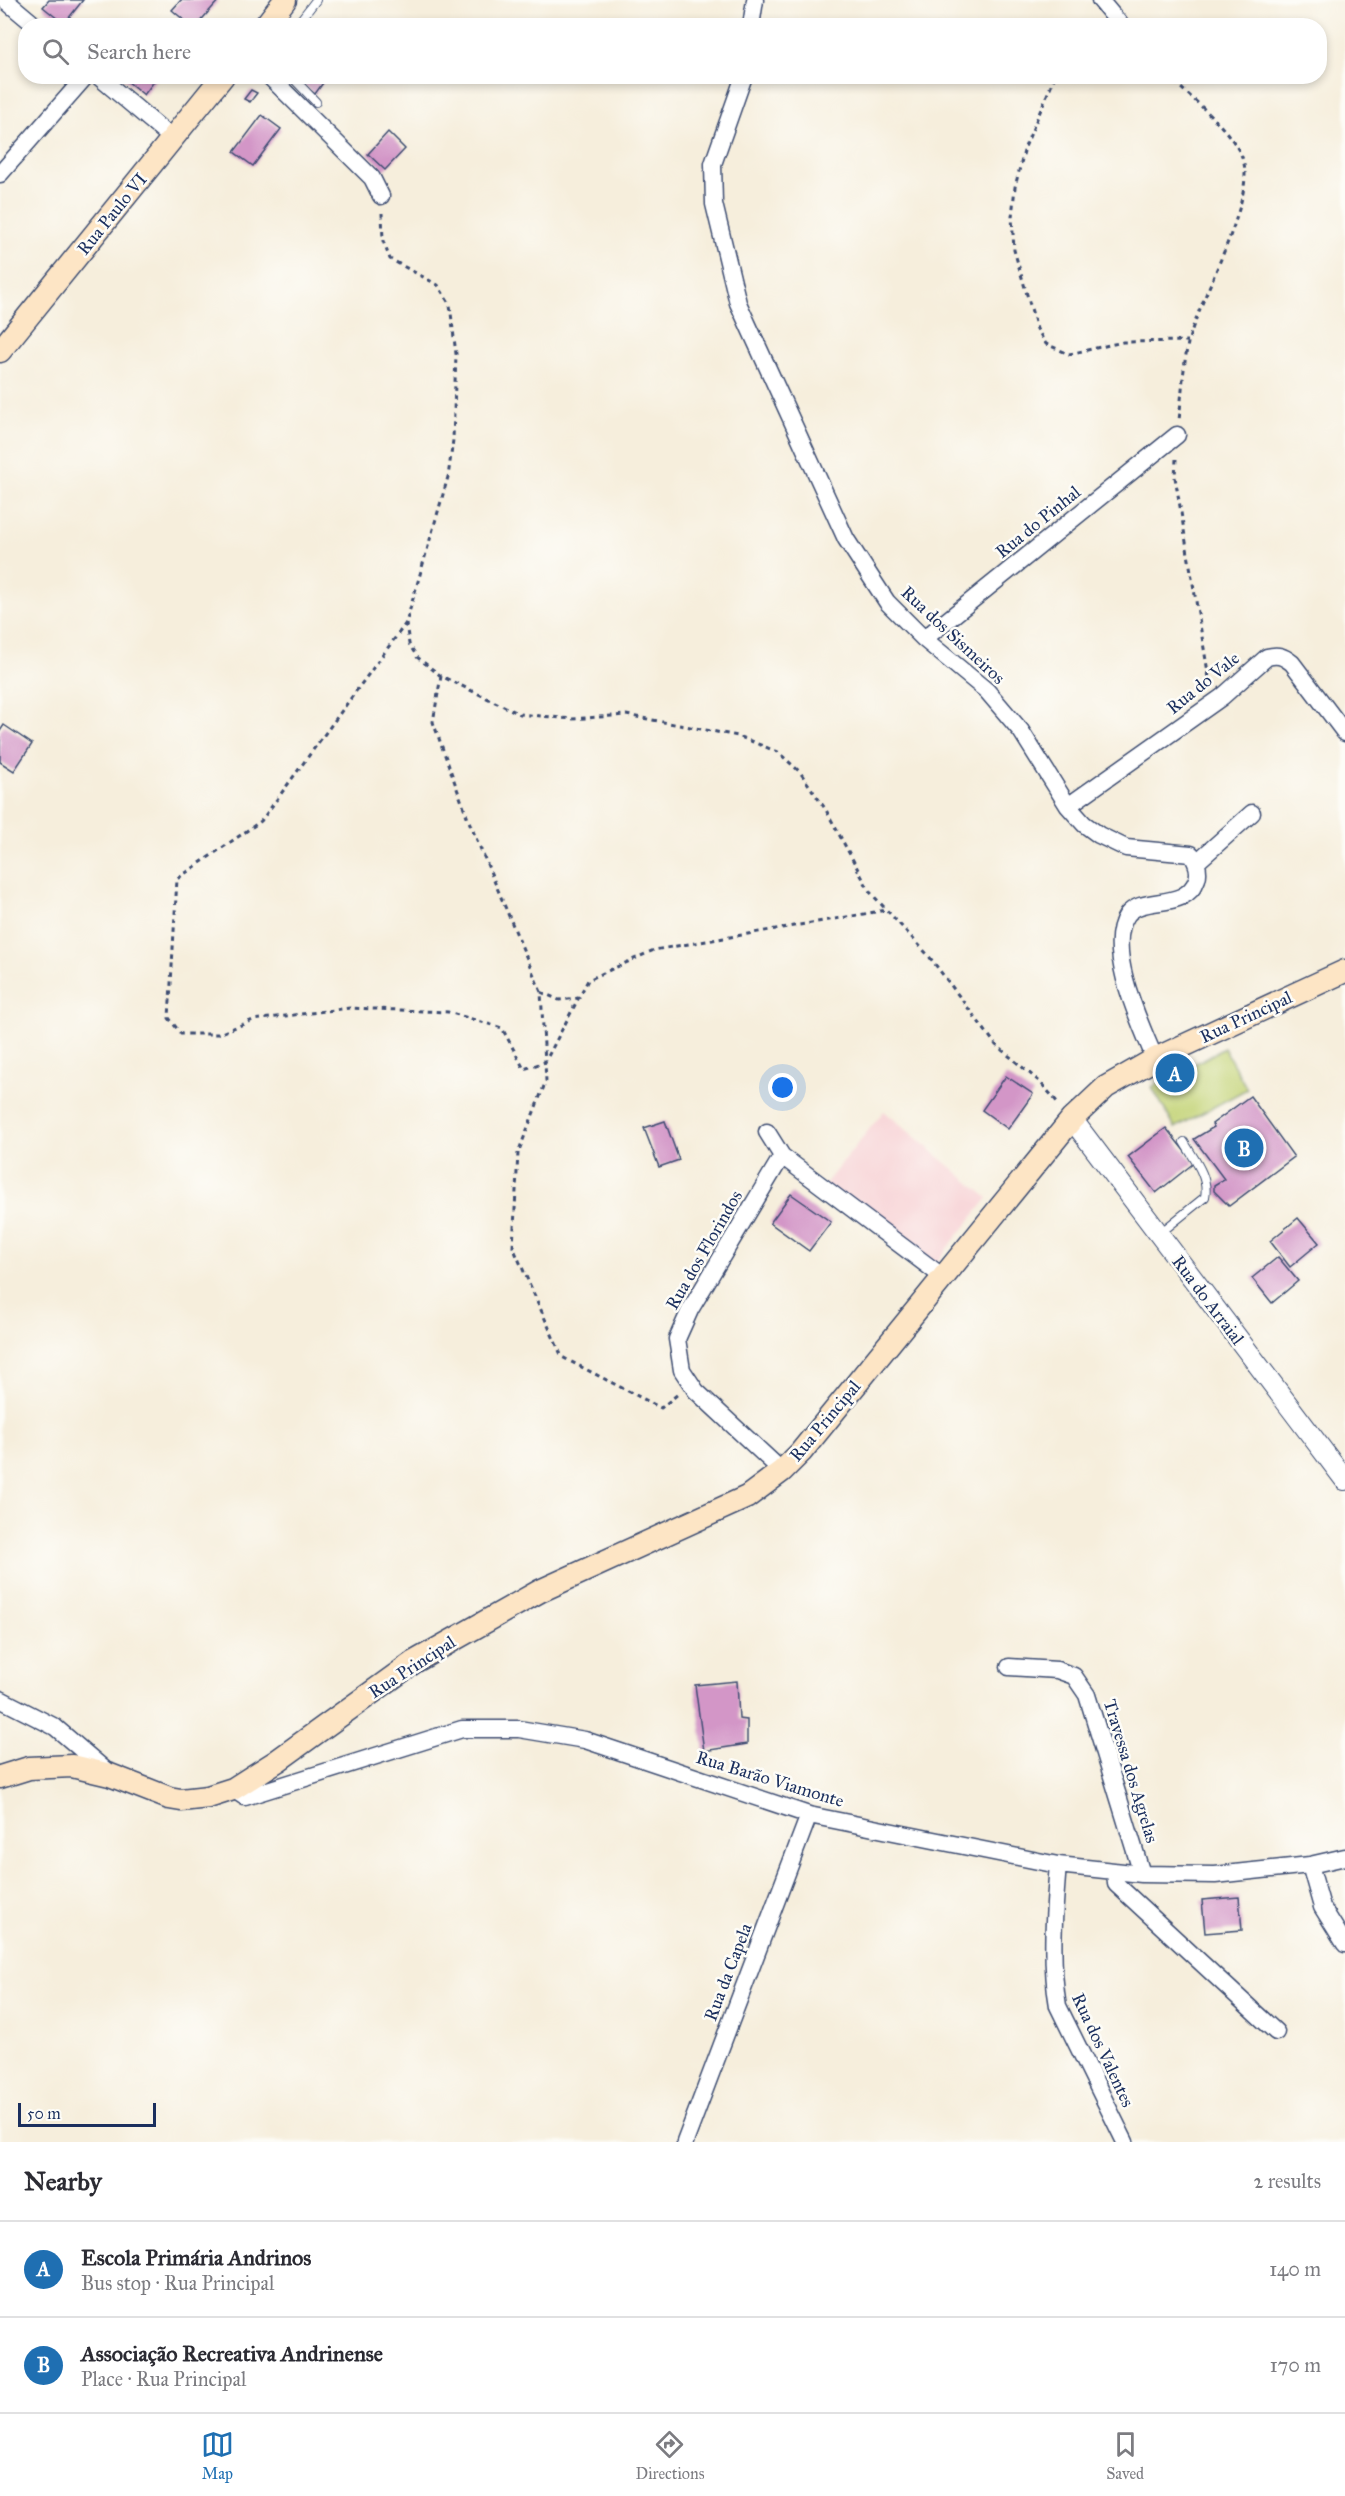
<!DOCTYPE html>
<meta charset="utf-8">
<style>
body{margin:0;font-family:"IM FELL Great Primer",serif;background:#f2f2f3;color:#2b2b33}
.scale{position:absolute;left:18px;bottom:15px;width:138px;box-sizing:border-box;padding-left:6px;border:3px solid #1b2f5e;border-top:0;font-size:16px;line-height:21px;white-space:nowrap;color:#1b2f5e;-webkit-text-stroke:4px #fdfcf7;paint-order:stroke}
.you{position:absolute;left:783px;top:1088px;width:21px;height:21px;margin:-15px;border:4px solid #fff;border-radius:50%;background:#1a73e8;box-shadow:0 0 0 9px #1a73e833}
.badge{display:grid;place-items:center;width:39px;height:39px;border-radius:50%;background:#1f6fb2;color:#fff;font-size:20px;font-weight:700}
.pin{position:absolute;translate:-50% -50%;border:3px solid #fff;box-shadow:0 2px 6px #0006}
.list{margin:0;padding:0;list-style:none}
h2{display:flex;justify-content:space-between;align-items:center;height:78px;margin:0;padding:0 24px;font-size:26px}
h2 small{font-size:20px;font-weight:400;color:#7c7c81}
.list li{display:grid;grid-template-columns:39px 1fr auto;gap:18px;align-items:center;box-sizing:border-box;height:96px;padding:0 24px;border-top:2px solid #e1e1e2}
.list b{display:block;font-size:22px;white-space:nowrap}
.list p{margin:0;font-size:20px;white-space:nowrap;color:#7c7c81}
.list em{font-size:20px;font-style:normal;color:#7c7c81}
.icon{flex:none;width:33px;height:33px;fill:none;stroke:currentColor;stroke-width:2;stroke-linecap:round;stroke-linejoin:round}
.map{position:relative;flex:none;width:1345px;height:2142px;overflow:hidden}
.search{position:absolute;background:#fff;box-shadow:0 3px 9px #0003;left:18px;right:18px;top:18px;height:66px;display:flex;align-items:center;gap:15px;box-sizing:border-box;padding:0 21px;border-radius:24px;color:#7c7c81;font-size:22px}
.sheet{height:270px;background:#fff}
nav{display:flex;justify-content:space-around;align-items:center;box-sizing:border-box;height:84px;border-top:2px solid #e1e1e2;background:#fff;font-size:16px;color:#7c7c81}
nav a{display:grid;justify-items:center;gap:3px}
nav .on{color:#1f6fb2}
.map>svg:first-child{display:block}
.built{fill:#f7cfd3}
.park{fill:#c3d376;stroke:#6f816a;stroke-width:1.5}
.building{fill:#d396c7}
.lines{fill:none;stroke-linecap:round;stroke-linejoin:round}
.service-casing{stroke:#3c4c71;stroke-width:10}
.minor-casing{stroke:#3c4c71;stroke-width:19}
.tertiary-casing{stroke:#3c4c71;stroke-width:22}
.secondary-casing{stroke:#3c4c71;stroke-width:25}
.path{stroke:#3c4c71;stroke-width:3;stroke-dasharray:4.5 4.5;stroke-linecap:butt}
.service{stroke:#fff;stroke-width:8}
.minor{stroke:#fff;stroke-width:16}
.tertiary{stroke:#fff;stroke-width:20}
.secondary{stroke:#fde5c5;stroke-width:22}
.labels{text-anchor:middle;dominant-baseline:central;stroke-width:5;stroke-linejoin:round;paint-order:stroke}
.street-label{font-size:18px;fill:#1b2f5e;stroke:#fdfcf7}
</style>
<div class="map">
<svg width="1345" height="2142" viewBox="0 0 1345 2142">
<rect width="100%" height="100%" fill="#fdfcf7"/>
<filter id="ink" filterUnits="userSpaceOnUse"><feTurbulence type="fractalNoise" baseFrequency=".0167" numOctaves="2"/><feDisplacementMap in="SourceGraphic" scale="12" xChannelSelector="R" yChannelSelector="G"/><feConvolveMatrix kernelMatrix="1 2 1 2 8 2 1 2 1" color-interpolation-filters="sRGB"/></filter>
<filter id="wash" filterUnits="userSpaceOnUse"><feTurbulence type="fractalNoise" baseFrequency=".008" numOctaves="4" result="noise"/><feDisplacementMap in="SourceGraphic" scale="24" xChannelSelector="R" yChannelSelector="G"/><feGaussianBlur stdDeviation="1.35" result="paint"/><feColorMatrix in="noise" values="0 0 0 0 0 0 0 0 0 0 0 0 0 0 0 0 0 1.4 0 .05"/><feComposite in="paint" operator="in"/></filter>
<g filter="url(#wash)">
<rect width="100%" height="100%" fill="#f6eedc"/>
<path class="built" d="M884,1111L988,1198L934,1265L825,1184Z"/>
<path class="park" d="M1224,1048L1247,1089L1175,1128L1152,1087Z"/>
<g id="blocks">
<path class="building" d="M49,0H83L64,24L43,7Z
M181,0H219L196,26H191L172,10Z
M121,76H158L144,95Z
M293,76H328L315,94Z
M251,90L257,93L250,102L244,99Z
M262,115L281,129L253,166L234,152Z
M388,132L405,149L385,170L368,154Z
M4,725L32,744L14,771L0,762V731Z
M1006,1076L1033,1094L1008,1129L982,1110Z
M1250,1096L1294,1157L1229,1206L1214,1191V1185L1224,1179L1194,1139L1214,1127L1212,1124Z
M665,1121L679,1160L659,1167L644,1128Z
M1166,1128L1194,1163L1156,1193L1128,1157Z
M791,1194L831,1222L809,1251L770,1223Z
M1298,1218L1319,1243L1290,1267L1270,1241Z
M1278,1257L1298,1281L1272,1303L1252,1278Z
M737,1681L739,1719L747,1720V1744L704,1751L695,1685Z
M1239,1897L1242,1930L1205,1933L1202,1900Z"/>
</g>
</g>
<g filter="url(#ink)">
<use href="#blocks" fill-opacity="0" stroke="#3c4c71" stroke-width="1.5"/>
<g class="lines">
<g class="service-casing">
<path id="service" d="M296,26L316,0
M291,76L316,102
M1159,1234L1205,1197C1209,1177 1194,1159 1184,1142"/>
</g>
<g class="minor-casing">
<path id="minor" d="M5,0L36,26
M1100,0L1120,24
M751,26L755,0
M98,76L173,139
M269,76L372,178L381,196
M744,76L713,164L714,204L738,303L846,539L887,602L924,639L987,691L1021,731L1068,806L1084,824L1099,835L1126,848L1191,854C1196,861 1200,870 1197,879C1186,912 1142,894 1127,915C1104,949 1141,1025 1155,1059
M0,174L86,76
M924,639L1177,435
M1068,806L1222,697L1267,657C1278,654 1283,656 1292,663L1345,733
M1197,862L1252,813
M767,1132L782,1156L943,1277
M782,1471L696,1391L682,1370L677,1339L690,1310L782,1156
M1009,1667L1057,1670L1074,1676L1087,1695L1142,1874
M0,1699L55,1727L110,1774
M233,1789L245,1797L462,1729H519L585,1740L809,1815L1058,1865L1142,1874L1215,1875L1310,1865L1345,1857
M1058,1865C1054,1911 1050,1960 1058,2006L1125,2142
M1310,1865L1322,1907L1345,1944
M1115,1871L1116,1884L1276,2032
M685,2142L809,1815"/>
</g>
<g class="tertiary-casing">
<path id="tertiary" d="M1072,1119L1345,1480"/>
</g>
<g class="secondary-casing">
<path id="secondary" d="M265,26L285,0
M0,351L223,76
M0,1777L29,1768L72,1766L110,1775L169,1798L181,1800L208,1797L233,1789L277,1761L414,1662L540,1591L747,1497L782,1471L801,1452L1072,1119L1106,1087L1155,1059L1345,971"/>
</g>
<path class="path" d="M1055,76L1025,147L1015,187L1012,217L1014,250L1037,329L1046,344L1069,354L1123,342L1188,341
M1168,76C1192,99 1229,127 1242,157C1259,197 1198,300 1188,343C1183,368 1182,394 1179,420
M382,213L383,241L390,259L438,285L450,305L456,354L453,440L448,477L406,623L409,644L417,657L441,676L520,714L572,719L626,715L738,736L778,752L800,772L826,810L870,892L928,955L996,1045L1040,1082L1059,1104
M1176,459L1175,477L1210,684
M406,623L261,821L177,879L169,1018L181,1034H219L253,1020L350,1008L448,1012L502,1028L524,1069L545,1062L588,980L654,950L887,910
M441,676L433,722L468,819L541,992L546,1081L518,1153L513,1247L562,1357L661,1408L678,1394
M541,992L559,1000L579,998"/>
<use href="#service" class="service"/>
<use href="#minor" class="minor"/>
<use href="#tertiary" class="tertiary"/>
<use href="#secondary" class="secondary"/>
</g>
</g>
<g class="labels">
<g class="street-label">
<text transform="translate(112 214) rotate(-51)">Rua Paulo VI</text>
<text transform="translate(1038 522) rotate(-39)">Rua do Pinhal</text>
<text transform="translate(953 635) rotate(43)">Rua dos Sismeiros</text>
<text transform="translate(1203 683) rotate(-39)">Rua do Vale</text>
<text transform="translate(1246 1017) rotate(-25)">Rua Principal</text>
<text transform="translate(704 1250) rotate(-60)">Rua dos Florindos</text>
<text transform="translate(1208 1300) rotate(53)">Rua do Arraial</text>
<text transform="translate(825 1421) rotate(-50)">Rua Principal</text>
<text transform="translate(412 1667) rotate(-33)">Rua Principal</text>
<text transform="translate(1131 1771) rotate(73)">Travessa dos Agrelas</text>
<text transform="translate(770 1779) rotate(17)">Rua Barão Viamonte</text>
<text transform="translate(728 1972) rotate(-69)">Rua da Capela</text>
<text transform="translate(1103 2050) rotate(65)">Rua dos Valentes</text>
</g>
</g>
</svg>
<div class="scale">50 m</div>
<div class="you"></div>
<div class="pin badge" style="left:1175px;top:1073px">A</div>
<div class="pin badge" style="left:1244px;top:1148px">B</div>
<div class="search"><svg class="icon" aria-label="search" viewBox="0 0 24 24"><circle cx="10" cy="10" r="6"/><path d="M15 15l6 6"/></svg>Search here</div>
</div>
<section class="sheet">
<h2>Nearby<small>2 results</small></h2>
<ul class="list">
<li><span class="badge">A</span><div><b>Escola Primária Andrinos</b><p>Bus stop · Rua Principal</p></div><em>140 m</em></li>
<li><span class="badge">B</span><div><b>Associação Recreativa Andrinense</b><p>Place · Rua Principal</p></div><em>170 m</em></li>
</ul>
</section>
<nav>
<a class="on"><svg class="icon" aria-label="map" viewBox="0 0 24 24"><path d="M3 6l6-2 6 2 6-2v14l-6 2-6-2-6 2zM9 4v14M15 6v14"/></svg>Map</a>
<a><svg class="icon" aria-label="directions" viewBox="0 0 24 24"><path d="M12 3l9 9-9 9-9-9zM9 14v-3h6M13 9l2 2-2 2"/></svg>Directions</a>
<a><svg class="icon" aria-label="saved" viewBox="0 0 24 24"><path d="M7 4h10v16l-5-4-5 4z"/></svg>Saved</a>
</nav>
